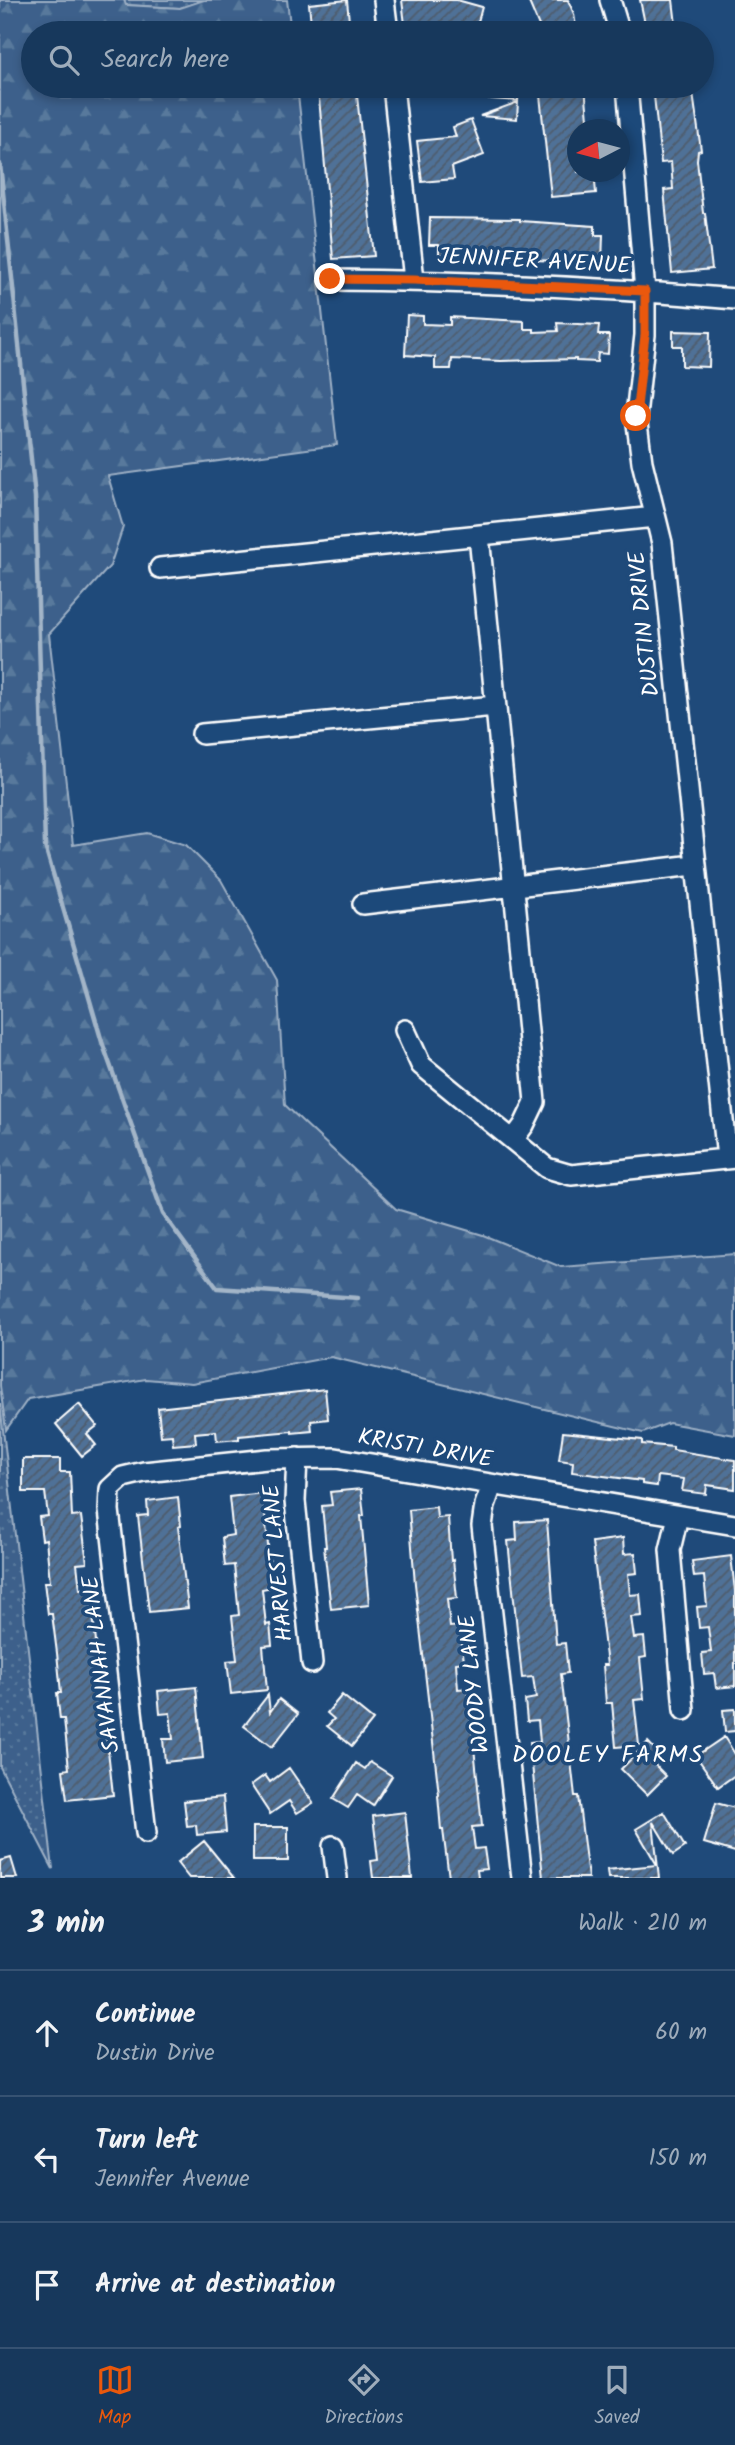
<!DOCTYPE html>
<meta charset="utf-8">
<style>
body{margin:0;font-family:Kalam,sans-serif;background:#203f62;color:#f1f3f6}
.compass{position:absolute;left:567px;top:119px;width:63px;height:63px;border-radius:50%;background:#17385c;box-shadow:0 4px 10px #0003;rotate:264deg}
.stop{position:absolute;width:21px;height:21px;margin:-16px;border:5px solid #ea580c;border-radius:50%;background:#fff}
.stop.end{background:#ea580c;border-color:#fff;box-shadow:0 2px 7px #0008}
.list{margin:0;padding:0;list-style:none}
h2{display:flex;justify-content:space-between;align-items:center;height:91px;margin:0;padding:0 28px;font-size:30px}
h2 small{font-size:23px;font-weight:400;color:#9eacbb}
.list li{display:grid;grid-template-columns:46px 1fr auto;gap:21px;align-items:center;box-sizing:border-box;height:126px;padding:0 28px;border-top:2px solid #365272}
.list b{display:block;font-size:26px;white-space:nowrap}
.list p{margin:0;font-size:23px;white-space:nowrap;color:#9eacbb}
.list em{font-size:23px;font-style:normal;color:#9eacbb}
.icon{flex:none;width:38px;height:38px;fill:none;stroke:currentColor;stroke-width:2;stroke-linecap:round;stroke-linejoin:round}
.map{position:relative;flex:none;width:735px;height:1878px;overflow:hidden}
.search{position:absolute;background:#17385c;box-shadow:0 4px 10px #0003;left:21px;right:21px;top:21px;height:77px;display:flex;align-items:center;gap:18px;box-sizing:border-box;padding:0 24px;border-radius:38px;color:#9eacbb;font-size:26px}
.sheet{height:469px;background:#17385c}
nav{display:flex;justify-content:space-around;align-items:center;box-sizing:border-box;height:98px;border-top:2px solid #365272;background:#17385c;font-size:19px;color:#9eacbb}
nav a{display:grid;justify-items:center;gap:4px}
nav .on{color:#ea580c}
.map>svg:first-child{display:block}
.grass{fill:url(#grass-dots);stroke:#9eb0c5;stroke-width:2}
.forest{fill:url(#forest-firs);stroke:#9eb0c5;stroke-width:2}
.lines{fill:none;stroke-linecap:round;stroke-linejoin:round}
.stream{stroke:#a3b5c8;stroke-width:4.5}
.building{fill:url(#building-hatch);stroke:#fff;stroke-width:2}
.minor-casing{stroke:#fff;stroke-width:24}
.minor{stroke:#1f4a7a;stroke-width:19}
.route{stroke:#ea580c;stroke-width:9}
.labels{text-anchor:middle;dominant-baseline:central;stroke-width:7;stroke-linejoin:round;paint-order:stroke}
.street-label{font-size:23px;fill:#fff;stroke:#1f4a7a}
.neighbourhood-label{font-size:24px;letter-spacing:2px;fill:#fff;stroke:#1f4a7a}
</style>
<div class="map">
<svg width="735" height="1878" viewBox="0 0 735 1878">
<defs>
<pattern id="grass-dots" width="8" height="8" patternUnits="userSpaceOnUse" patternTransform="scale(1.75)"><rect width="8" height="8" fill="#3c618b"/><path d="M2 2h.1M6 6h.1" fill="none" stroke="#59799c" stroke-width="1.8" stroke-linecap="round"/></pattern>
<pattern id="forest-firs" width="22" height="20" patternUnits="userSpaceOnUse" patternTransform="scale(1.75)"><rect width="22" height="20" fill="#3c618b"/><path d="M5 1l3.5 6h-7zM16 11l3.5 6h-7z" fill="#59799c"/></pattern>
<pattern id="building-hatch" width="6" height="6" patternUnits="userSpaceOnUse" patternTransform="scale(1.75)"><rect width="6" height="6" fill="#507197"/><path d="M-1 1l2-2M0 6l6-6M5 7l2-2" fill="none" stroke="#4e5b6a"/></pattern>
</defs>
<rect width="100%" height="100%" fill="#1f4a7a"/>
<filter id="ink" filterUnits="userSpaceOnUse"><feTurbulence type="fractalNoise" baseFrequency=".0143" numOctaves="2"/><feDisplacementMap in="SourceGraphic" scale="14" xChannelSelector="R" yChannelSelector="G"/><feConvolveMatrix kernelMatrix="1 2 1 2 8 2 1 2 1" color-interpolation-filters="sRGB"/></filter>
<g filter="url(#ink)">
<path class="grass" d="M124,0H204L180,8L125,5Z
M0,1403L53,1869L0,1767Z"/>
<path class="forest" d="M0,0H124L126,5L180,8L204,0H287L291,33H33V86H297L337,445L108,476L123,527L110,566L49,634L73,845L147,833L186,845L221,880L277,980L285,1105L396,1209L483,1235L561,1267L735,1254V1435L669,1423L643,1433L331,1357L192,1383L146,1379L28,1399L6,1430L0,1386Z"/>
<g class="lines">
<path class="stream" d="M0,164L35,497L45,846L102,1042L163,1214L217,1288L358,1298"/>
</g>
<path class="building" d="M347,0L349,21L340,22L341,33H312L309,4Z
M402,0H457L482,7L475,33H442L443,31L406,33Z
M528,0H568L574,14L577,33H542Z
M640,0H673L677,33H647Z
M318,86H356L374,256L333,259Z
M481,86H519L518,101L480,98Z
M539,86H585L589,130H578V172H594L596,193L551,197Z
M653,86H692L701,150L698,151L697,160L703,213H705L712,269L672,273L664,190L673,189L671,162L661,163Z
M518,102L517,119L480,116Z
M471,120L484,155L452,167L454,179L422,182L417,141L456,137L453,127Z
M430,218L520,219V221L595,226V235H603L602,263L513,259V249L492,248L491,257L439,255V245H429Z
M407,315L423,316V324L450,325V317L524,321V329H534V332L558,331L557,323L599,325L598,335H609L608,354L598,353L597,362L576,361V359L501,361L452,359L451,369H435V357L405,355Z
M673,331L710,332L709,367L682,366V346H673Z
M325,1389L328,1419L311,1421L312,1431L292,1433V1431L239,1436V1439L217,1441L216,1431L195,1433L196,1443L173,1445L172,1435L161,1436L158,1408Z
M79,1404L97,1426L87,1434L96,1445L82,1456L56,1424Z
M563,1432L642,1440V1444L673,1447V1450L735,1460V1489L707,1485L706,1494L682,1491L684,1479L658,1476L657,1486L642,1484V1481L572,1472L573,1462L559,1460Z
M23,1459H60V1472H70L72,1517L81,1516L87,1563L77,1564L80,1589L90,1588L113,1795L67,1800L63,1770L69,1769L64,1719H60L57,1693H61L57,1653L52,1614H48L44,1582H50L46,1539L42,1540L39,1517L48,1516L45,1492H23Z
M361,1489L364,1516H361L369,1605L331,1609L324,1547H326L322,1506L332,1505L330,1492Z
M263,1493L272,1587L262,1589L266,1625L270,1624L272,1645L263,1646L267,1690L231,1694L227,1661L237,1660L232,1616L239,1615L234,1565L225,1566L222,1537L233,1535L229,1497Z
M178,1497L181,1526L178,1527L188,1608L149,1612L138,1516L148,1515L147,1501Z
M436,1507L437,1518L448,1517L451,1561L453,1560L457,1598L447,1599L450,1627L460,1626L464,1662L456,1663L458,1689L468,1688L482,1826L472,1827L475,1849L484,1848L487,1869L477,1870L478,1878H449L443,1830H441L438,1796L439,1795L415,1584L409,1510Z
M547,1520L556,1644L565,1643L568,1673L561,1674L575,1796H578L588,1878H543L530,1743L540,1742L538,1720L527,1721L525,1700L536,1698L533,1677L522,1678L508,1541L517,1540L516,1522Z
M623,1538L624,1554L635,1553L637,1573L628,1574L630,1595L640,1594L642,1616L631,1617L634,1638L644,1637L646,1657L640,1658L644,1699L634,1700L639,1745L616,1747L612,1703H606L603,1665H607L592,1542Z
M731,1556L735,1591V1686L716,1688L714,1673L704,1674L702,1653L711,1652L708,1627L699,1628L697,1607L707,1606L704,1576L694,1577L692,1561Z
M196,1687L203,1758L165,1762L163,1739H173L170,1713L160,1714L158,1691Z
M268,1695L270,1712L279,1699L298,1714L272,1747L244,1726Z
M342,1695L373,1720L352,1746L327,1726L334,1719L327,1713Z
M735,1709V1731L725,1732L723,1710Z
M724,1737L735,1754V1775L718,1787L696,1756Z
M648,1742L661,1756L653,1763L666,1776L647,1795L621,1769Z
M370,1762L392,1776L373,1806L357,1795L348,1808L333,1799L356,1763L365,1769Z
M289,1768L313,1803L297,1813L289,1801L270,1814L251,1785L265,1775L270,1782Z
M223,1797L226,1832L197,1835L196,1825L187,1826L184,1801Z
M716,1803L735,1808V1852L704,1843Z
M405,1812L412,1878H373L371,1861L378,1860L373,1816Z
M664,1812L685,1847L673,1855L653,1822L659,1878H608L607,1870L657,1865L636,1829Z
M253,1827H288V1861H253Z
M204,1841L234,1878H189L177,1863Z
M11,1858L17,1878H0V1861Z"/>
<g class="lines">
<g class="minor-casing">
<path id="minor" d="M384,0L388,33
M610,0L620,33
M393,86L414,280
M627,86L645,291V335L636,416L642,462L662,543L727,1158
M330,280C465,281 601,287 735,299
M479,536L535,1102L524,1125L513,1140
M160,568L655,517
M202,734L495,706
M363,904L694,865
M405,1030L421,1065L547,1168L571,1175L735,1158
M297,1458L295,1501L312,1663
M492,1485L485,1505L482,1526L522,1878
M678,1516L670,1550L684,1710
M146,1833L109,1510L110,1489L123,1477L144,1472L267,1459L336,1458L735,1525
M333,1846L337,1878"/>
</g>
<use href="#minor" class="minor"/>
</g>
</g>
<g class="lines" filter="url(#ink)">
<path class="route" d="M330,279L414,280L645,291V335L636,416"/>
</g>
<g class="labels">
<g class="street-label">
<text transform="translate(534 262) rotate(3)">JENNIFER AVENUE</text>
<text transform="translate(645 624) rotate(-96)">DUSTIN DRIVE</text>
<text transform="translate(425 1449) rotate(10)">KRISTI DRIVE</text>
<text transform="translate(279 1563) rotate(-95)">HARVEST LANE</text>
<text transform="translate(102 1664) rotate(-97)">SAVANNAH LANE</text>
<text transform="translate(475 1684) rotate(-96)">WOODY LANE</text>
</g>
<g class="neighbourhood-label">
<text x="608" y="1755">DOOLEY FARMS</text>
</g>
</g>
</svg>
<svg class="compass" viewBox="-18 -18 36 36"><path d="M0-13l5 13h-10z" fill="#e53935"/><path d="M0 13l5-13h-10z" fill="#9eacbb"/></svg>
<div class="stop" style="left:636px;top:416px"></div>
<div class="stop end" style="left:330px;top:279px"></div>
<div class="search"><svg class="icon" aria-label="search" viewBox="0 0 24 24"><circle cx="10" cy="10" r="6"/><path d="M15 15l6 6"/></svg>Search here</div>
</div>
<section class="sheet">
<h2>3 min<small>Walk · 210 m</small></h2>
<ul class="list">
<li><svg class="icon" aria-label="ahead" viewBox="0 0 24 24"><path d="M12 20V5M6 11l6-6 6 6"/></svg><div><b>Continue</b><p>Dustin Drive</p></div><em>60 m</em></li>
<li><svg class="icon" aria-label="left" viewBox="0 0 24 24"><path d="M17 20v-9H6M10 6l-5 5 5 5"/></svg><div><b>Turn left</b><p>Jennifer Avenue</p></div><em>150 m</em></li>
<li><svg class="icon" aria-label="arrive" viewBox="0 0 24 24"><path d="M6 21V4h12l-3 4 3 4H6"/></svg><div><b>Arrive at destination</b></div></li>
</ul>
</section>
<nav>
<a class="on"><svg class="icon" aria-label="map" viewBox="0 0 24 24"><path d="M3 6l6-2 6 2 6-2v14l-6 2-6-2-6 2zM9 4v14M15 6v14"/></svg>Map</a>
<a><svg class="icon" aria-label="directions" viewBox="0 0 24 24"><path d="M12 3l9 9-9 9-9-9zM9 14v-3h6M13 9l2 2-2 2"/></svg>Directions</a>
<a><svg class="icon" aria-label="saved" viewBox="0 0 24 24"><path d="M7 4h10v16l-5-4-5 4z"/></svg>Saved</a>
</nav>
